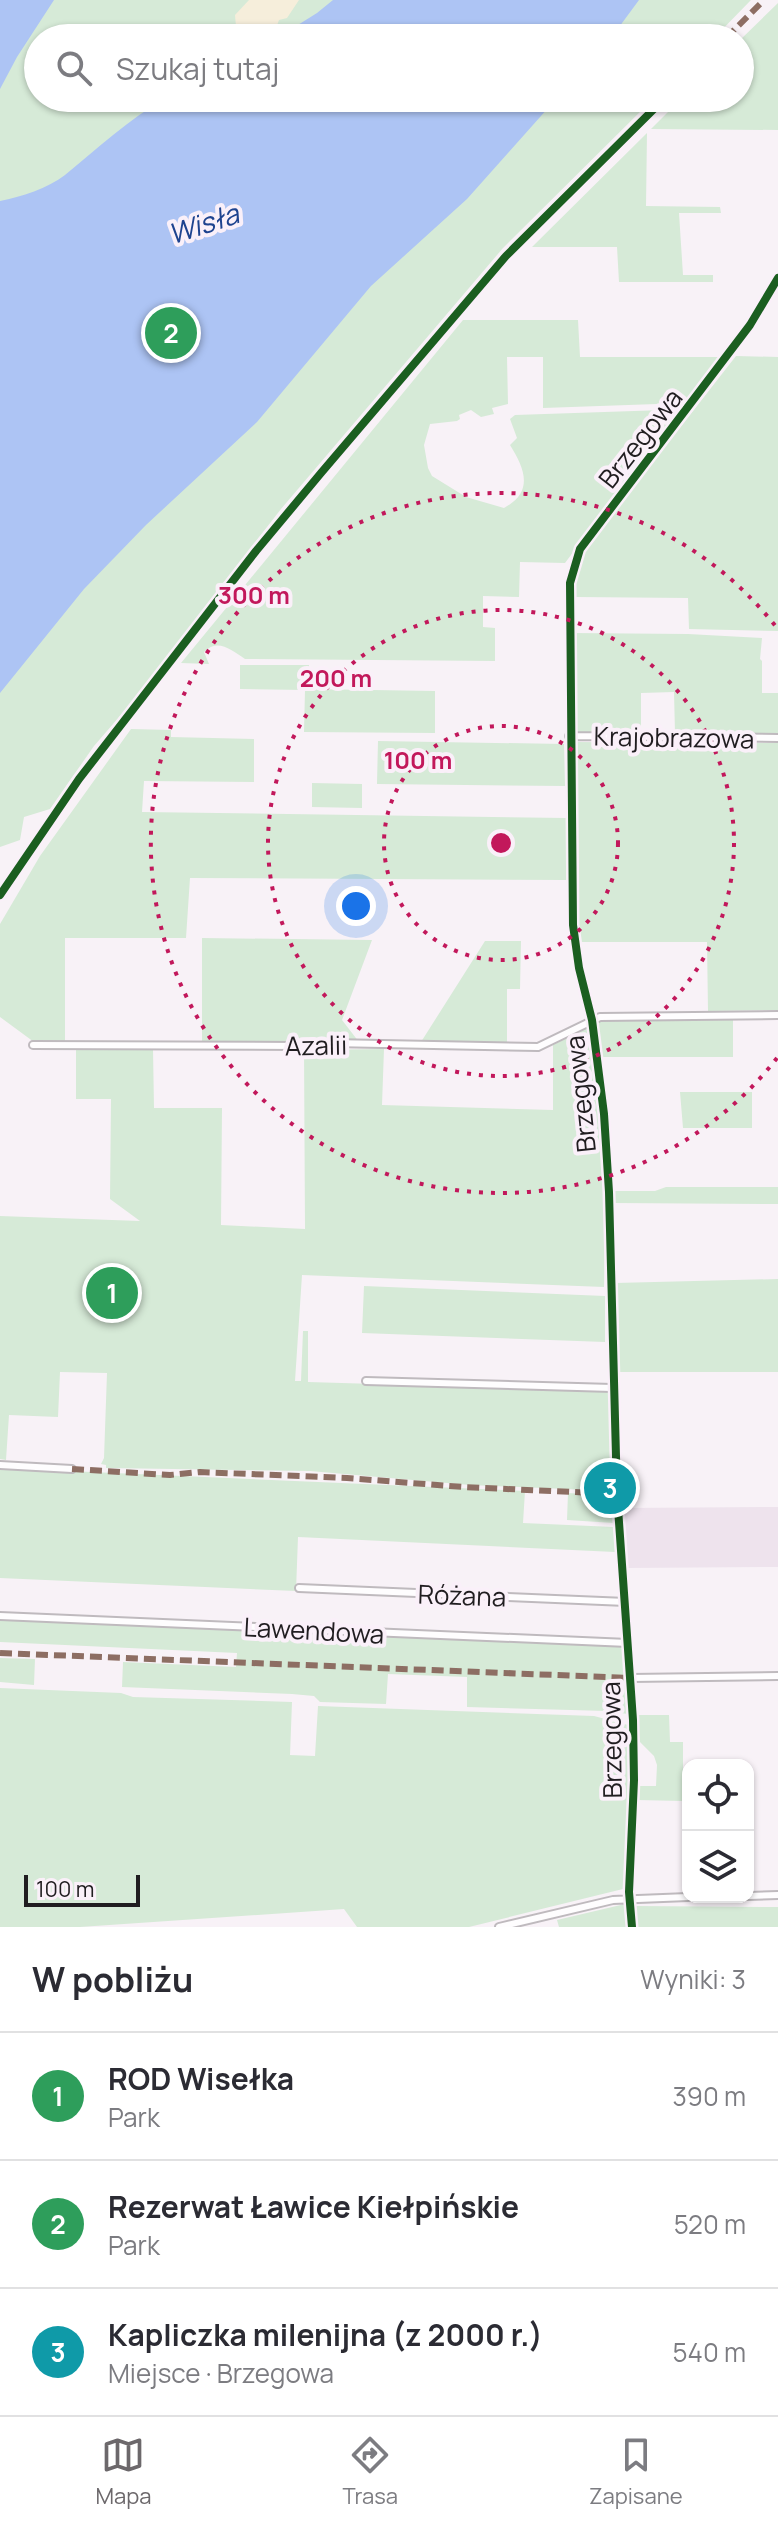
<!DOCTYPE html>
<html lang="pl">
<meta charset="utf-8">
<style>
body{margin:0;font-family:Manrope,sans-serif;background:#f7f7f7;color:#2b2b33}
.controls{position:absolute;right:24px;bottom:24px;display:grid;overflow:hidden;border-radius:16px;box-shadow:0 2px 6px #0004}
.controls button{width:72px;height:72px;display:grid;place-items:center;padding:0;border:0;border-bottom:2px solid #e1e1e2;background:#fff;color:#2b2b33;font:40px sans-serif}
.scale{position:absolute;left:24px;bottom:20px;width:116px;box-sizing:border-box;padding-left:8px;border:4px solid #201d20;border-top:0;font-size:22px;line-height:28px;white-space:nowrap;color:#201d20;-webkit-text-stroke:6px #faf0f9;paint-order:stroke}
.you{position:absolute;left:356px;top:906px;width:28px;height:28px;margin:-20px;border:6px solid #fff;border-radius:50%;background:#1a73e8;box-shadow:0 0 0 12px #1a73e833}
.badge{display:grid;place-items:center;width:52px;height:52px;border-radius:50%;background:#6c686b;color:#fff;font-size:26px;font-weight:700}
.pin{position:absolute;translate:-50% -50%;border:4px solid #fff;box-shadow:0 2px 8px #0006}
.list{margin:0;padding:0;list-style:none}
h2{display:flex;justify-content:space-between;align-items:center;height:104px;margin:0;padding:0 32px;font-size:34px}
h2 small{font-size:26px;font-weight:400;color:#7c7c81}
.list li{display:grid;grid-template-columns:52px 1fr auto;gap:24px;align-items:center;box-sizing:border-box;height:128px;padding:0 32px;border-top:2px solid #e1e1e2}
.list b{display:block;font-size:30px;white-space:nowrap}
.list p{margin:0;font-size:26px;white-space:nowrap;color:#7c7c81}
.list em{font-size:26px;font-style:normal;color:#7c7c81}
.icon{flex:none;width:44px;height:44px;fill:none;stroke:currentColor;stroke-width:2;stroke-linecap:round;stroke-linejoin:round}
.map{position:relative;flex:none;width:778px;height:1927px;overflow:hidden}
.search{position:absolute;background:#fff;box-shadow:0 2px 6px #0004;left:24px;right:24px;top:24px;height:88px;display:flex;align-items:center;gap:20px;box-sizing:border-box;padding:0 28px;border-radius:44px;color:#7c7c81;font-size:30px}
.sheet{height:488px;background:#fff}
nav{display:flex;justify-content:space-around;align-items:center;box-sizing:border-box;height:112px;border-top:2px solid #e1e1e2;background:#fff;font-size:22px;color:#7c7c81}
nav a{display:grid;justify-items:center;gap:4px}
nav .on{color:#6c686b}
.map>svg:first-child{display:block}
.built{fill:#eee3ed}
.green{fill:#d6ead7}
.sand{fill:#f6eedb}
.water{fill:#adc4f4}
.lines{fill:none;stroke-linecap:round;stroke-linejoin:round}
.street-casing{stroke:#bfbabe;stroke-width:10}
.street{stroke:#fefdfe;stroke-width:6}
.quiet{stroke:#8d6e63;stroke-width:6;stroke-dasharray:12 6;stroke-linecap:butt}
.cycleway-casing{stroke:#faf0f9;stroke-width:13}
.cycleway{stroke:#1b5e20;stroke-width:8}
.ring{fill:none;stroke:#c2185b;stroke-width:4;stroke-dasharray:4 8}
.labels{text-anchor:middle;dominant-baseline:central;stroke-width:8;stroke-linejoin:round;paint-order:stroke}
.street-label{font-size:26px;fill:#201d20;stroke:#faf0f9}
.water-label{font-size:28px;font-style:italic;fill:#1e438f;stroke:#faf0f9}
.centre{fill:#c2185b;stroke:#faf0f9;stroke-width:4}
.ring-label{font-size:24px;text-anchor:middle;font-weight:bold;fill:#c2185b;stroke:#faf0f9;stroke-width:8;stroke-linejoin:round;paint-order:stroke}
</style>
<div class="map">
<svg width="778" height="1927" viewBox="0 0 778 1927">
<rect width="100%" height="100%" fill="#f8f2f7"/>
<path class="built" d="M778,1507V1567L627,1568L622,1508Z"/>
<path class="green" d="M0,0H751L714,38H38V98H654L503,248L281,509L126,709L94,746L50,809L24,817L20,840L0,847Z
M778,3V130L651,129L682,98H740V40Z
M647,133L646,206L720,207L721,213H679L683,275H713V282H619L617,247H532Z
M463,320H578L580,357H722L685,403L543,408V357H507L508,404L492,408L494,414L481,417L471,410L459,415L460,419L457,421L430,424L424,445L428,468L432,476L466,497L504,508C534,492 525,469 510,445L517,438L510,419L515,415L664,410L665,417L672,420L565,563L520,562L519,597L483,596V627L495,628V661L245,659C231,650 218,638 204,652L209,664L181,663Z
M736,356L778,357V631L689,629L688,598L576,597V574L582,553Z
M571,633L688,634L762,638L760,659L762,661V693H778V733H675L674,692L641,693V733H572Z
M240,665H309V689L435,691V733L304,732L305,690L240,689Z
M131,729L171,730V737L254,739V782L144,781L142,812L566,818V880L190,878L186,938H65V1042H34L0,1017V924L40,856Z
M378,741L564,744L565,786L377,784Z
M572,742L778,743V1010L708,1011L707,942H578Z
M312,783L362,784V808L312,807Z
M202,938L372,940L342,1020L359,1042H202Z
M485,941H521L520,989H507V1042H421Z
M733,1020V1057H599L596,1024L600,1021Z
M589,1027C601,1098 605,1169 607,1241L605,1242L604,1287L302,1275L295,1381H301L303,1331H308V1382L610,1391L612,1491L470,1485L310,1471L106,1468V1465L101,1464L104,1458L107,1373L60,1372L58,1417L9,1415L6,1460L0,1459V1216L140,1221L110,1199L111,1099H76V1049H153L154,1108H222L221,1225L305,1229L304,1050L384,1049L382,1105L553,1110V1045Z
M680,1092H752V1128H683Z
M666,1187H778V1204L613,1203L612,1191H655Z
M778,1279V1372H616L615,1283Z
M364,1286L605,1296V1342L362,1333Z
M0,1468L525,1491L523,1523L614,1527L615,1552L298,1537L296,1591L0,1578Z
M568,1493L612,1496L614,1523L567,1520Z
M0,1620L624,1647L628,1714L607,1711L467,1707V1677L388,1674L386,1704L320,1702L314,1696L292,1694L122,1687L123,1662L236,1667L237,1653L0,1642Z
M0,1658L35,1659L34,1685L0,1682Z
M0,1688L121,1693L133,1697L292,1702L290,1755L315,1756L318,1706L594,1716L628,1725L631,1773L627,1888L469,1927H357L344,1909L80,1927H0Z
M636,1715H669L670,1742H683V1801L637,1800L638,1786H656L657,1765L654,1756L640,1742Z
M625,1904L628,1927H559L557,1920Z
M636,1906L778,1907V1927H636Z"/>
<path class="sand" d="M249,0H299L287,18L279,20L276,28L280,36L237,38L235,15Z"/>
<path class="water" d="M0,0H54L17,57L0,89Z
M333,0H639L611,38H277L317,13Z
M166,98H557L467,199L371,286L257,422L146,525L84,589L0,693V201C21,197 48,188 65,175C98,148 129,119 166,98Z"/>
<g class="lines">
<g class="street-casing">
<path id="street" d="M569,736L778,738
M33,1045L298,1046L331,1043L538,1047L600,1017L778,1015
M366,1381L612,1388
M0,1465L72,1469
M299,1588L626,1602
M0,1616L628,1643
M631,1678L778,1676
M748,1896L778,1895
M499,1927L613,1900L688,1897
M632,1927L629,1892L634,1780L633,1720L617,1494L609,1192L604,1114L592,1020L579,968L573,925L570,583L580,549L750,325L778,278"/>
</g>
<use href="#street" class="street"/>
<path class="quiet" d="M726,38L764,0
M72,1469L170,1475L200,1472L347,1478L463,1487L617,1494
M0,1653L631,1678"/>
<g class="cycleway-casing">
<path id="cycleway" d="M0,895L79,779L256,551L321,473L506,256L665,98
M632,1927L629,1892L634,1780L633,1720L617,1494L609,1192L604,1114L592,1020L579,968L573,925L570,583L580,549L750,325L778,278"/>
</g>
<use href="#cycleway" class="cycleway"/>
</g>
<g class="ring">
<circle cx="501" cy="843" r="117"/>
<circle cx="501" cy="843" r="233"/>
<path d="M777 1058A350 350 0 1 1 777 628"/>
</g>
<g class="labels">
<g class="street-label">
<text transform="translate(640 438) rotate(-52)">Brzegowa</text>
<text transform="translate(674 737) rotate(1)">Krajobrazowa</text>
<text transform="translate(316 1045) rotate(-1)">Azalii</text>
<text transform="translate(580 1094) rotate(-96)">Brzegowa</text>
<text transform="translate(462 1595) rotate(2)">Różana</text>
<text transform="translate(314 1630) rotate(3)">Lawendowa</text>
<text transform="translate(611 1740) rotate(-91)">Brzegowa</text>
</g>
<g class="water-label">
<text transform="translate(203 223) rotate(-18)">Wisła</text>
</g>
</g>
<circle cx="501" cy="843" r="12" class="centre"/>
<g class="ring-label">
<text x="254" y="604">300 m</text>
<text x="336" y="687">200 m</text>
<text x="418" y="769">100 m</text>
</g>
</svg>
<div class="controls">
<button><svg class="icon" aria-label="locate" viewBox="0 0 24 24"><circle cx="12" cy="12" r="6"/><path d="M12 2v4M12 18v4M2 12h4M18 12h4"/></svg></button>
<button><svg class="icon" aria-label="layers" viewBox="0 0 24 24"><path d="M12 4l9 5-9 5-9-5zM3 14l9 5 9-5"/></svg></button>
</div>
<div class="scale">100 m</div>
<div class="you"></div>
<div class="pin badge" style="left:112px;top:1293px;background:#2e9e5b">1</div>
<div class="pin badge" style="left:171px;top:333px;background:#2e9e5b">2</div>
<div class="pin badge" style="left:610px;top:1488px;background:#0f9aa8">3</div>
<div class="search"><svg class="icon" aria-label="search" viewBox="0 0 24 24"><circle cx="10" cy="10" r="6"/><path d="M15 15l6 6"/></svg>Szukaj tutaj</div>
</div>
<section class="sheet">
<h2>W pobliżu<small>Wyniki: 3</small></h2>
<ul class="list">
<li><span class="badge" style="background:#2e9e5b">1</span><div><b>ROD Wisełka</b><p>Park</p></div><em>390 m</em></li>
<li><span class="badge" style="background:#2e9e5b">2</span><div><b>Rezerwat Ławice Kiełpińskie</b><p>Park</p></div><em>520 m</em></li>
<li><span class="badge" style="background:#0f9aa8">3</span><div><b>Kapliczka milenijna (z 2000 r.)</b><p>Miejsce · Brzegowa</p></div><em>540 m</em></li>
</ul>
</section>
<nav>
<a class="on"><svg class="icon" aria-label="map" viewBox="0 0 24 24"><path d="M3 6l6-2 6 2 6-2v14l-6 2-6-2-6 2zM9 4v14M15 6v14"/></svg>Mapa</a>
<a><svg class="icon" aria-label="directions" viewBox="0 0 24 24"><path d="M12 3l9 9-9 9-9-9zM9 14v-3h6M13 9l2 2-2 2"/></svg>Trasa</a>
<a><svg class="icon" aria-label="saved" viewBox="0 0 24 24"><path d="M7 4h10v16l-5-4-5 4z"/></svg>Zapisane</a>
</nav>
